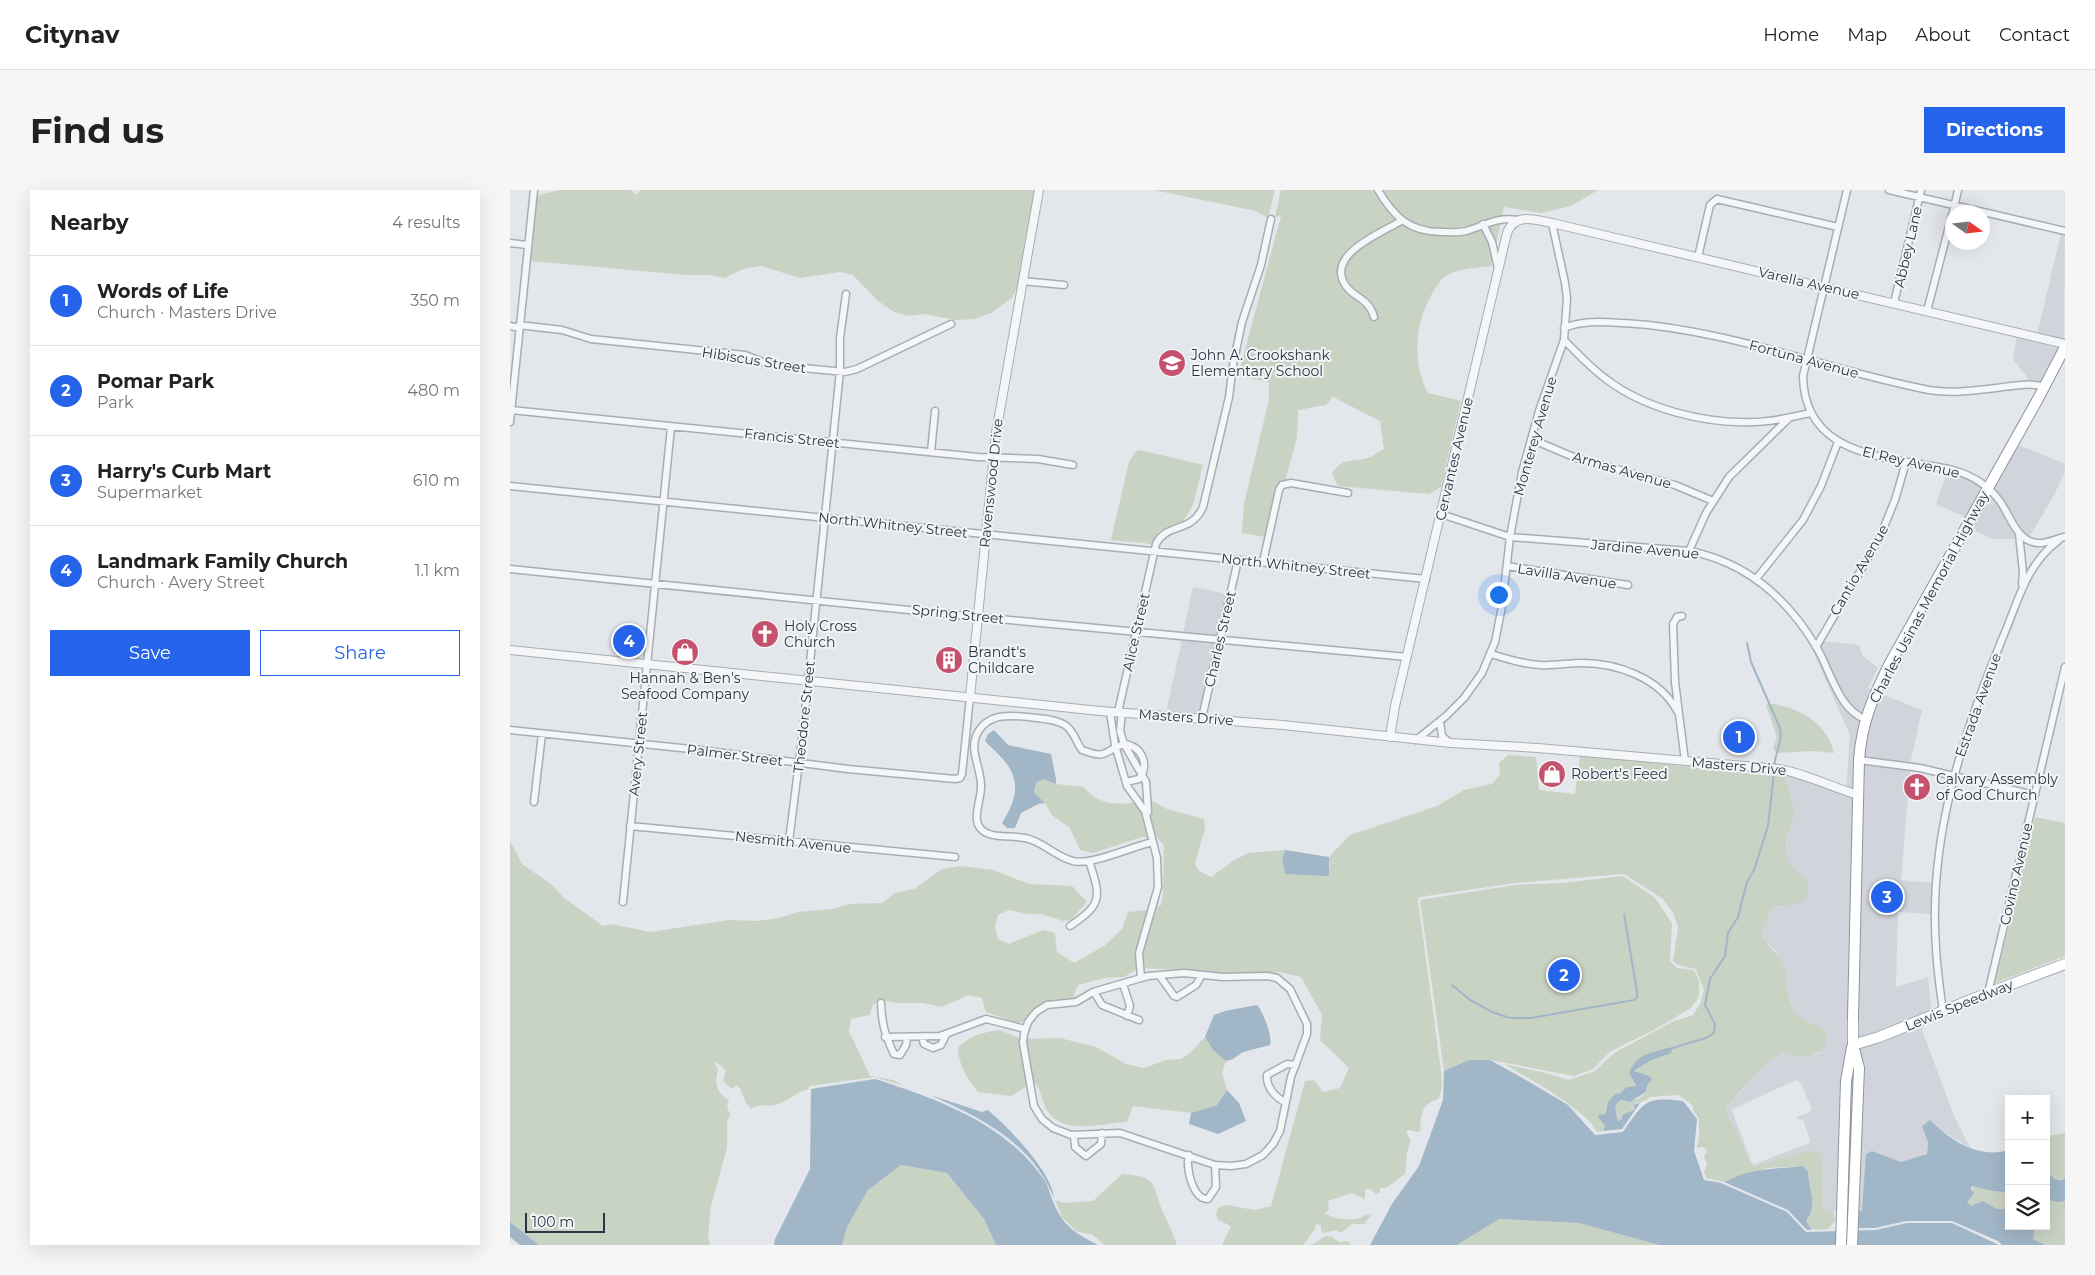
<!DOCTYPE html>
<meta charset="utf-8">
<style>
body{margin:0;font-family:Montserrat,sans-serif;background:#f6f6f6;color:#222}
.controls{position:absolute;right:15px;bottom:15px;display:grid;overflow:hidden;border-radius:0px;box-shadow:0 5px 20px #0002}
.controls button{width:45px;height:45px;display:grid;place-items:center;padding:0;border:0;border-bottom:1px solid #e0e0e0;background:#fff;color:#222;font:25px sans-serif}
.compass{position:absolute;left:1435px;top:15px;width:45px;height:45px;border-radius:50%;background:#fff;box-shadow:0 5px 20px #0002;rotate:104deg}
.scale{position:absolute;left:15px;bottom:12px;width:80px;box-sizing:border-box;padding-left:5px;border:2px solid #2c3541;border-top:0;font-size:14px;line-height:18px;white-space:nowrap;color:#2c3541;-webkit-text-stroke:4px #f2f5f7;paint-order:stroke}
.you{position:absolute;left:988px;top:404px;width:18px;height:18px;margin:-12px;border:4px solid #fff;border-radius:50%;background:#1a73e8;box-shadow:0 0 0 8px #1a73e833}
.badge{display:grid;place-items:center;width:32px;height:32px;border-radius:50%;background:#2563eb;color:#fff;font-size:16px;font-weight:700}
.pin{position:absolute;translate:-50% -50%;border:2px solid #fff;box-shadow:0 1px 5px #0006}
.list{margin:0;padding:0;list-style:none}
h2{display:flex;justify-content:space-between;align-items:center;height:65px;margin:0;padding:0 20px;font-size:21px}
h2 small{font-size:16px;font-weight:400;color:#767676}
.list li{display:grid;grid-template-columns:32px 1fr auto;gap:15px;align-items:center;box-sizing:border-box;height:90px;padding:0 20px;border-top:1px solid #e0e0e0}
.list b{display:block;font-size:19px;white-space:nowrap}
.list p{margin:0;font-size:16px;white-space:nowrap;color:#767676}
.list em{font-size:16px;font-style:normal;color:#767676}
.actions{display:flex;gap:10px;padding:15px 20px}
.actions a{flex:1;padding:11px 0;border:1px solid #2563eb;border-radius:0px;text-align:center;font-size:18px;color:#2563eb}
.actions .main{background:#2563eb;color:#fff}
.icon{flex:none;width:28px;height:28px;fill:none;stroke:currentColor;stroke-width:2;stroke-linecap:round;stroke-linejoin:round}
.map{position:relative;flex:none;width:1555px;height:1055px;overflow:hidden;border-radius:0px}
header{display:flex;align-items:center;gap:30px;box-sizing:border-box;height:70px;padding:0 25px;background:#fff;border-bottom:1px solid #e0e0e0}
header strong{font-size:24px}
nav{display:flex;gap:28px;margin-inline-start:auto;font-size:18px}
.intro{display:flex;align-items:center;justify-content:space-between;box-sizing:border-box;height:120px;padding:0 30px}
h1{margin:0;font-size:35px}
.button{padding:12px 22px;border-radius:0px;background:#2563eb;color:#fff;font-size:18px;font-weight:700}
main{display:flex;gap:30px;padding:0 30px}
aside{flex:1;background:#fff;border-radius:0px;box-shadow:0 5px 20px #0002}
.map>svg:first-child{display:block}
.built{fill:#d1d5db}
.green{fill:#c9d3c4}
.water{fill:#a1b6c7}
.lines{fill:none;stroke-linecap:round;stroke-linejoin:round}
.stream{stroke:#a1b6c7;stroke-width:2}
.minor-casing{stroke:#a8adb4;stroke-width:9}
.tertiary-casing{stroke:#a8adb4;stroke-width:10}
.primary-casing{stroke:#a3abb5;stroke-width:12}
.trunk-casing{stroke:#8b959f;stroke-width:12}
.minor{stroke:#f5f6f8;stroke-width:6}
.tertiary{stroke:#f5f6f8;stroke-width:8}
.primary{stroke:#fff;stroke-width:10}
.trunk{stroke:#fff;stroke-width:10}
.labels{text-anchor:middle;dominant-baseline:central;stroke-width:4;stroke-linejoin:round;paint-order:stroke}
.street-label{font-size:14px;fill:#2c3541;stroke:#f2f5f7}
.poi-label{font-size:14px;fill:#2c3541;stroke:#f2f5f7;text-anchor:start}
</style>
<header>
<strong>Citynav</strong>
<nav><a>Home</a><a>Map</a><a>About</a><a>Contact</a></nav>
</header>
<div class="intro"><h1>Find us</h1><a class="button">Directions</a></div>
<main>
<aside>
<h2>Nearby<small>4 results</small></h2>
<ul class="list">
<li><span class="badge">1</span><div><b>Words of Life</b><p>Church · Masters Drive</p></div><em>350 m</em></li>
<li><span class="badge">2</span><div><b>Pomar Park</b><p>Park</p></div><em>480 m</em></li>
<li><span class="badge">3</span><div><b>Harry's Curb Mart</b><p>Supermarket</p></div><em>610 m</em></li>
<li><span class="badge">4</span><div><b>Landmark Family Church</b><p>Church · Avery Street</p></div><em>1.1 km</em></li>
</ul>
<div class="actions"><a class="main">Save</a><a>Share</a></div>
</aside>
<div class="map">
<svg width="1555" height="1055" viewBox="0 0 1555 1055">
<rect width="100%" height="100%" fill="#e3e6ea"/>
<path class="built" d="M1551,43L1555,44L1554,151L1527,145Z
M1507,146L1552,156L1533,193L1520,191L1503,169Z
M1506,254L1555,274V282L1545,303L1519,348L1512,342L1493,310L1482,297Z
M1438,280L1465,292L1474,298L1457,329L1453,326L1426,314Z
M1479,303L1488,312L1506,343L1507,349H1482L1466,341L1461,334Z
M683,397L717,404L708,447L673,444Z
M672,449L706,452L689,526L656,523Z
M1313,451L1349,455L1352,465L1368,478L1358,498L1363,500L1353,525L1348,524L1332,503L1310,457Z
M1302,459H1304L1313,475L1331,513L1345,528L1352,530L1345,601L1336,598L1340,545Z
M1369,503L1412,520L1400,574L1352,568L1353,553Z
M1352,573L1400,580L1391,690L1423,693L1422,724L1388,722L1386,797L1418,787L1421,816L1418,824L1346,851Z
M1276,583L1345,607L1340,830L1328,1021L1314,1022L1311,964L1303,960L1243,976L1242,972L1245,974L1299,953L1300,950L1293,930L1287,929L1286,927L1300,922L1302,919L1290,892L1286,890L1223,919L1222,921L1241,971L1216,920L1250,878L1273,862L1295,868L1310,863L1304,833L1292,829L1285,823L1278,805L1275,791L1276,780L1265,760L1255,751L1251,744L1262,718L1273,717L1297,691L1279,676L1275,664L1277,649L1283,629L1282,607L1275,587Z
M1416,832L1412,840L1443,923L1460,958L1429,939L1420,930L1412,936L1418,952L1417,964L1391,972L1362,961L1352,1021H1346V857Z
M1343,868L1346,878L1340,1021H1335L1339,891Z"/>
<path class="green" d="M49,0H120L127,5L130,0H526L507,98L502,108L481,123L464,129L446,130L414,124L398,126L384,122L368,111L343,85L330,82L290,88L251,76L233,79L214,88L200,85H176L21,71L26,6Z
M644,0H765L758,28L746,21Z
M771,0H1088L1061,16L1031,23L994,17L981,76C968,78 948,78 936,86C931,89 927,96 924,100C905,131 901,171 918,203L951,211L931,297L919,304L828,296L822,284C833,265 843,274 860,267C865,265 870,261 874,259L870,231L823,207L816,215L788,220L787,248L775,291L768,295L766,299L755,347L732,343L734,314L759,209V192L728,186L771,26L765,27Z
M630,260L693,275L683,315L673,332L649,341L642,354L601,350L619,272L626,261Z
M1262,514C1289,517 1318,534 1324,563L1303,561L1266,563L1263,558L1267,547L1256,515Z
M998,565L1026,567L1029,600L1065,604L1070,565L1275,587C1280,601 1285,614 1283,629C1282,636 1278,642 1277,648C1272,671 1281,677 1297,690L1298,706L1294,712L1262,718L1251,744C1257,756 1270,764 1275,778C1277,784 1275,791 1277,798C1283,830 1290,825 1315,840C1321,854 1310,865 1296,867C1289,868 1279,864 1273,862C1248,878 1233,897 1216,920L1243,976L1303,960L1311,964L1314,1021L1324,1022L1325,1031L1318,1039C1308,1040 1300,1042 1296,1031C1309,1013 1298,999 1298,981L1293,976L1257,978L1247,983L1230,985L1214,992L1196,988L1194,982L1197,975L1194,967L1197,960L1193,957L1188,958L1187,956C1191,947 1188,939 1189,929L1183,920V916L1169,905L1139,907L1137,910L1126,913L1123,917L1124,920L1113,925L1110,932L1108,931C1107,922 1101,915 1113,910C1120,914 1136,907 1138,898C1139,894 1136,889 1135,885L1124,882L1142,870L1156,865L1157,858L1119,883L1126,897C1115,896 1115,902 1107,903L1096,917L1095,924L1088,927L1095,936L1093,941L1087,942C1084,938 1082,933 1078,930C1053,907 1023,891 994,874L1032,882L1059,890L1085,881L1104,863L1162,832L1183,825L1190,814L1194,800L1186,779L1168,775L1163,771L1168,737L1163,723L1153,709L1114,684L1005,693L910,707L908,710L931,881C931,888 933,898 930,905C929,910 925,910 921,912C912,916 909,931 911,940L908,942L899,940L896,942L901,951L897,962L895,984L876,998H870V1002L866,1004L861,999H855V1009L842,1003L818,1011L819,1019L815,1023C822,1029 837,1030 846,1029C852,1028 856,1024 862,1024L854,1034H842L831,1043L826,1040L813,1043L811,1040V1035L806,1034L805,1039C800,1044 798,1050 793,1055H712L721,1036L708,1030L706,1024L709,1017L716,1015L745,1020L761,1016L795,891L804,890L813,902L830,898L839,878L810,850L812,825L791,787L769,782L743,784L632,778C632,756 641,738 647,717L651,715L653,705L654,655C641,644 640,627 640,610L657,619L694,629L695,638L685,674L689,681L701,687L723,671L738,663L775,660L772,669L775,684L820,679L819,667L840,645L927,616L954,600L982,594L990,584L989,573Z
M533,589L546,594L574,597C586,614 607,616 626,612L632,622L639,648L632,647L583,663L570,660L560,638L542,625L535,613L524,602L526,593Z
M1525,627L1555,633V766L1485,793Z
M0,651L12,674L41,694L54,708L93,736L102,734L140,742L219,730L247,731L269,728L288,722L324,719L339,714L372,713L385,703L404,699L432,679L451,676L483,680L519,694L562,696L577,712L561,730L553,731L531,724H518L499,720L488,725L485,737L488,749L499,754L533,740L545,743L547,762L564,773L594,756L612,739L618,722L639,720L626,762V780L614,787L594,788L568,795L564,805L567,808L559,811L537,813L524,820L515,831L508,833L476,822L472,808L459,805L432,817L413,813H388L369,810L363,815L360,825L341,829L339,841L360,886L383,890L394,896L364,887L300,896C297,901 295,900 290,902C282,906 276,912 268,914C256,918 253,912 241,919L236,913L230,898L226,895L222,899L213,891L216,880L206,872L205,874L208,880C204,895 207,902 219,911L217,916L220,925L217,932V958L201,1016L198,1046L200,1055H29L0,1032Z
M1113,686L1145,708L1162,733L1160,771L1167,778L1184,780L1189,790V807L1181,818L1144,840L1101,861L1083,879L1064,886L980,870H959L934,881L910,710L1005,695L1052,693Z
M489,840L510,848L517,896L501,906L468,902C457,889 449,876 448,858C460,845 471,843 489,840Z
M695,847L703,860L716,871L712,883L717,900L707,915L681,923L623,916L617,932C594,933 556,945 539,923C531,913 533,903 525,893H523L516,849L550,848L586,857L616,874L634,878L656,870L671,869L680,863Z
M1555,943V987L1548,990L1541,988C1534,976 1535,961 1540,948L1539,946Z
M391,975L437,983L474,1029L486,1055H332L337,1037L358,1000Z
M612,984C649,987 641,993 653,1022C658,1033 663,1043 667,1055H594L583,1045L566,1041L552,1027L545,1010L554,1013L583,1011Z
M1463,996C1475,1000 1486,1002 1499,1002V1017C1490,1021 1484,1021 1477,1013L1459,1016L1457,1012L1463,1006Z
M1536,1009L1555,1011V1055H1535L1523,1049L1525,1036H1536Z
M989,1029L1069,1033L1149,1055H947Z
M816,1046L822,1047L829,1052L838,1051L841,1055H801Z"/>
<path class="water" d="M484,540L498,555L541,564L546,589V594L533,589L526,593L524,602L535,613L528,614L511,623L505,638H497L492,633C508,607 512,588 489,565C485,560 479,556 475,551L478,544Z
M775,660L819,667V686L775,684L772,669Z
M747,815C753,821 763,848 760,855L733,862L723,869L716,871L703,860L695,847L704,825L715,821Z
M1157,858L1162,859L1161,863L1142,870L1124,881L1139,886L1142,889L1138,894L1136,902L1120,912L1112,910C1102,914 1106,922 1108,931L1112,929V925L1124,920V915L1134,911L1130,913L1112,939L1093,941L1095,936L1088,927L1089,925L1095,924L1098,912L1105,904L1110,903L1117,897L1126,896L1119,883C1128,863 1137,865 1157,858Z
M959,870H980L1016,890L1058,915L1085,945L1113,942C1134,912 1135,906 1173,911L1187,929L1184,961L1194,990L1211,993L1277,1022L1296,1042L1366,1040L1397,1033H1442L1489,1055H1149L1069,1033L989,1029L947,1055H860L882,1014L909,976L933,910L934,881Z
M365,889C427,909 493,932 533,988C538,994 540,1004 543,1012C554,1037 565,1043 588,1055H486L474,1029L437,983L391,975L358,1000L337,1037L332,1055H264L265,1049L300,979L301,899Z
M717,900L729,913L736,931L708,944L679,934L681,923L707,915Z
M420,905L472,922L478,920C498,937 542,982 544,1008C522,953 472,928 420,905Z
M1420,930C1441,951 1469,969 1499,960V1002C1486,1002 1475,1000 1463,996L1461,998L1464,1004L1457,1012L1461,1016L1473,1011C1484,1016 1486,1023 1499,1017V1036H1525L1523,1049L1535,1055H1492L1488,1051L1442,1031H1396L1365,1038H1346V1021H1352L1356,964L1362,961L1391,972L1417,964L1418,952L1412,936Z
M1293,976L1298,981C1298,1000 1309,1013 1296,1031L1302,1040H1297L1278,1020L1214,992C1220,990 1226,986 1233,984C1252,979 1272,978 1293,976Z
M1536,979L1544,989L1552,990L1555,987V1011L1547,1012L1536,1009Z
M0,1032L29,1055H10L0,1047Z"/>
<g class="lines">
<path class="stream" d="M1237,453L1241,472L1270,538C1273,553 1265,562 1264,577
M942,795L960,810L982,822L1000,828H1021L1124,810L1127,807V802L1114,724
M1159,859L1196,848L1204,843L1205,834L1195,815L1200,789L1215,766L1218,743L1228,727L1237,692L1244,680L1258,636L1264,582"/>
<g class="minor-casing">
<path id="minor" d="M868,0C884,27 899,42 932,42C940,42 948,43 956,41C977,35 984,27 1008,30
M1337,0L1293,186C1294,249 1345,264 1398,272C1424,277 1447,277 1470,292C1477,297 1484,303 1489,310C1500,324 1506,352 1528,353C1536,354 1545,349 1554,347
M1379,0L1555,41
M1443,22L1448,0
M973,34L982,52L988,78
M0,53L17,55
M1188,67L1200,15L1207,9L1328,37
M512,91L554,95
M1384,113L1411,0
M1417,121L1442,25
M864,127C859,108 844,108 836,96C814,65 871,43 891,31
M9,135L52,140L81,149L235,165L253,172L282,177L335,182L347,179L441,134
M0,136L9,138
M1054,138C1074,130 1093,132 1114,133C1217,139 1314,179 1414,199C1437,204 1463,201 1486,198C1502,196 1519,192 1535,197
M1054,150C1067,163 1081,178 1096,189C1135,219 1195,234 1244,232C1263,232 1282,227 1300,223
M1,220L468,267L528,269L563,275
M0,232L24,0
M1021,249L1066,268L1165,295L1203,311
M421,262L425,221
M0,296L916,389
M931,324L1000,347L1179,361C1236,372 1278,409 1307,458C1320,480 1329,520 1355,529
M1509,344L1513,382L1512,394
M1179,361L1196,323L1219,287L1279,228
M753,372L769,300L772,295L781,293L838,303
M997,376L1118,395
M0,379L467,427L897,467
M1246,389L1293,330L1311,296L1328,252
M1172,426L1167,427L1163,434L1165,492L1175,571
M1306,457L1369,349L1385,310L1396,272
M981,464C997,469 1013,474 1030,475C1044,476 1058,473 1072,473C1107,473 1150,488 1167,521
M600,522L605,555L617,596L635,621L647,668L648,697L629,763L631,788
M608,522L646,354C657,332 681,344 693,317L719,207L723,175L732,132L751,75L761,29
M612,522L610,541L614,554L636,592L638,622
M692,528L728,370
M930,531L932,546L939,552
M0,540L190,560L338,579L445,589L450,588L452,584L460,507
M906,550L936,526L954,508L972,483L985,452L992,416L1000,347L1012,282L1029,221L1054,150L1057,108L1055,93L1042,33
M1349,570L1410,578L1525,605
M616,592L629,589C640,575 632,556 614,554C593,561 598,570 572,560C566,552 564,541 555,535C547,530 536,529 526,528C503,525 477,521 466,546C460,562 471,579 471,595C472,608 461,629 471,639C480,649 502,645 515,648C533,651 545,667 563,671C581,676 623,656 643,652
M24,612L32,544
M120,636L445,667
M279,651L293,541L330,181V148L336,104
M113,712L161,237
M560,736C593,714 591,707 579,671
M674,783L713,787L757,786L767,788L780,799L797,834V844L781,887L770,941L763,954L753,965L736,974L721,976L705,975L610,943L561,945L543,938L532,929L524,916L513,853L514,844L518,832L526,822L537,815L566,812L583,802L638,786Z
M649,785L664,806L667,807L686,795L692,785
M613,794L620,816L617,826
M584,802L592,815L629,830
M1478,803L1555,477
M371,813C372,835 375,845 384,864L390,865L396,855L397,847
M1433,821C1430,800 1427,779 1426,758C1418,649 1452,546 1493,447C1508,412 1516,374 1549,350
M375,847L430,846L476,829L515,839
M412,847L414,854L423,858L431,855L436,845
M775,912C765,907 756,897 757,885L777,874L786,875
M564,945L565,957L576,966L591,954L592,943
M679,965C675,977 683,1010 698,1009L706,997L705,975"/>
</g>
<g class="tertiary-casing">
<path id="tertiary" d="M0,460L590,521L773,535L941,553L1028,558L1269,579C1297,584 1321,597 1348,605
M460,507L486,243L529,0
M880,547L885,516L997,43C1005,22 1026,30 1042,33L1555,154"/>
</g>
<g class="primary-casing">
<path id="primary" d="M1343,827V855L1369,847L1478,803L1555,774"/>
</g>
<g class="trunk-casing">
<path id="trunk" d="M1343,827L1349,570C1352,530 1363,508 1380,473L1529,207L1555,157
M1331,1055L1336,891L1342,857
M1342,1055L1349,878L1343,855"/>
</g>
<use href="#minor" class="minor"/>
<use href="#tertiary" class="tertiary"/>
<use href="#primary" class="primary"/>
<use href="#trunk" class="trunk"/>
</g>
<defs>
<g id="school-disc" transform="scale(1.4375)"><circle r="9.5" fill="#c4526c" stroke="#f2f5f7"/><path d="M0-5L7-2L0 1L-7-2ZM-4 1L0 2.5L4 1V4Q0 6-4 4Z" fill="#fff"/></g>
<g id="church-disc" transform="scale(1.4375)"><circle r="9.5" fill="#c4526c" stroke="#f2f5f7"/><path d="M-1.2-6h2.4v3.5h3.3v2.4h-3.3V6h-2.4V-.1h-3.3v-2.4h3.3Z" fill="#fff"/></g>
<g id="shop-disc" transform="scale(1.4375)"><circle r="9.5" fill="#c4526c" stroke="#f2f5f7"/><path d="M-5-2.5h2.3a2.7 3.5 0 0 1 5.4 0H5L5.5 6h-11ZM-1.5-2.5h3a1.5 2.3 0 0 0-3 0Z" fill="#fff"/></g>
<g id="building-disc" transform="scale(1.4375)"><circle r="9.5" fill="#c4526c" stroke="#f2f5f7"/><path d="M-4-6H4V6H1V3H-1V6H-4ZM-2.5-4.3h1.7v1.8h-1.7ZM.8-4.3h1.7v1.8H.8ZM-2.5-1h1.7V.8h-1.7ZM.8-1h1.7V.8H.8Z" fill="#fff"/></g>
</defs>
<g fill-rule="evenodd">
<use href="#school-disc" x="662" y="173"/>
<use href="#church-disc" x="255" y="444"/>
<use href="#shop-disc" x="175" y="462"/>
<use href="#building-disc" x="439" y="470"/>
<use href="#shop-disc" x="1042" y="584"/>
<use href="#church-disc" x="1407" y="597"/>
</g>
<g class="labels">
<g class="street-label">
<text transform="translate(1398 57) rotate(-77)">Abbey Lane</text>
<text transform="translate(1299 93) rotate(13)">Varella Avenue</text>
<text transform="translate(1294 169) rotate(15)">Fortuna Avenue</text>
<text transform="translate(244 170) rotate(9)">Hibiscus Street</text>
<text transform="translate(1025 246) rotate(-74)">Monterey Avenue</text>
<text transform="translate(282 248) rotate(6)">Francis Street</text>
<text transform="translate(944 269) rotate(-77)">Cervantes Avenue</text>
<text transform="translate(1401 272) rotate(13)">El Rey Avenue</text>
<text transform="translate(1112 280) rotate(16)">Armas Avenue</text>
<text transform="translate(481 293) rotate(-84)">Ravenswood Drive</text>
<text transform="translate(383 335) rotate(6)">North Whitney Street</text>
<text transform="translate(1135 359) rotate(5)">Jardine Avenue</text>
<text transform="translate(786 376) rotate(6)">North Whitney Street</text>
<text transform="translate(1349 380) rotate(-60)">Cantio Avenue</text>
<text transform="translate(1057 386) rotate(9)">Lavilla Avenue</text>
<text transform="translate(1419 407) rotate(-62)">Charles Usinas Memorial Highway</text>
<text transform="translate(448 424) rotate(6)">Spring Street</text>
<text transform="translate(626 442) rotate(-77)">Alice Street</text>
<text transform="translate(710 449) rotate(-77)">Charles Street</text>
<text transform="translate(1468 515) rotate(-70)">Estrada Avenue</text>
<text transform="translate(294 527) rotate(-84)">Theodore Street</text>
<text transform="translate(676 527) rotate(4)">Masters Drive</text>
<text transform="translate(128 564) rotate(-84)">Avery Street</text>
<text transform="translate(225 565) rotate(7)">Palmer Street</text>
<text transform="translate(1229 576) rotate(5)">Masters Drive</text>
<text transform="translate(283 652) rotate(6)">Nesmith Avenue</text>
<text transform="translate(1506 684) rotate(-77)">Covino Avenue</text>
<text transform="translate(1449 815) rotate(-22)">Lewis Speedway</text>
</g>
<g class="poi-label">
<text x="681" y="165">John A. Crookshank<tspan x="681" dy="16">Elementary School</tspan></text>
<text x="274" y="436">Holy Cross<tspan x="274" dy="16">Church</tspan></text>
<text x="458" y="462">Brandt's<tspan x="458" dy="16">Childcare</tspan></text>
<text x="175" y="488" text-anchor="middle">Hannah &amp; Ben's<tspan x="175" dy="16">Seafood Company</tspan></text>
<text x="1061" y="584">Robert's Feed</text>
<text x="1426" y="589">Calvary Assembly<tspan x="1426" dy="16">of God Church</tspan></text>
</g>
</g>
</svg>
<div class="controls">
<button>+</button>
<button>−</button>
<button><svg class="icon" aria-label="layers" viewBox="0 0 24 24"><path d="M12 4l9 5-9 5-9-5zM3 14l9 5 9-5"/></svg></button>
</div>
<svg class="compass" viewBox="-18 -18 36 36"><path d="M0-13l5 13h-10z" fill="#e53935"/><path d="M0 13l5-13h-10z" fill="#767676"/></svg>
<div class="scale">100 m</div>
<div class="you"></div>
<div class="pin badge" style="left:1229px;top:547px">1</div>
<div class="pin badge" style="left:1054px;top:785px">2</div>
<div class="pin badge" style="left:1377px;top:707px">3</div>
<div class="pin badge" style="left:119px;top:451px">4</div>
</div>
</main>
